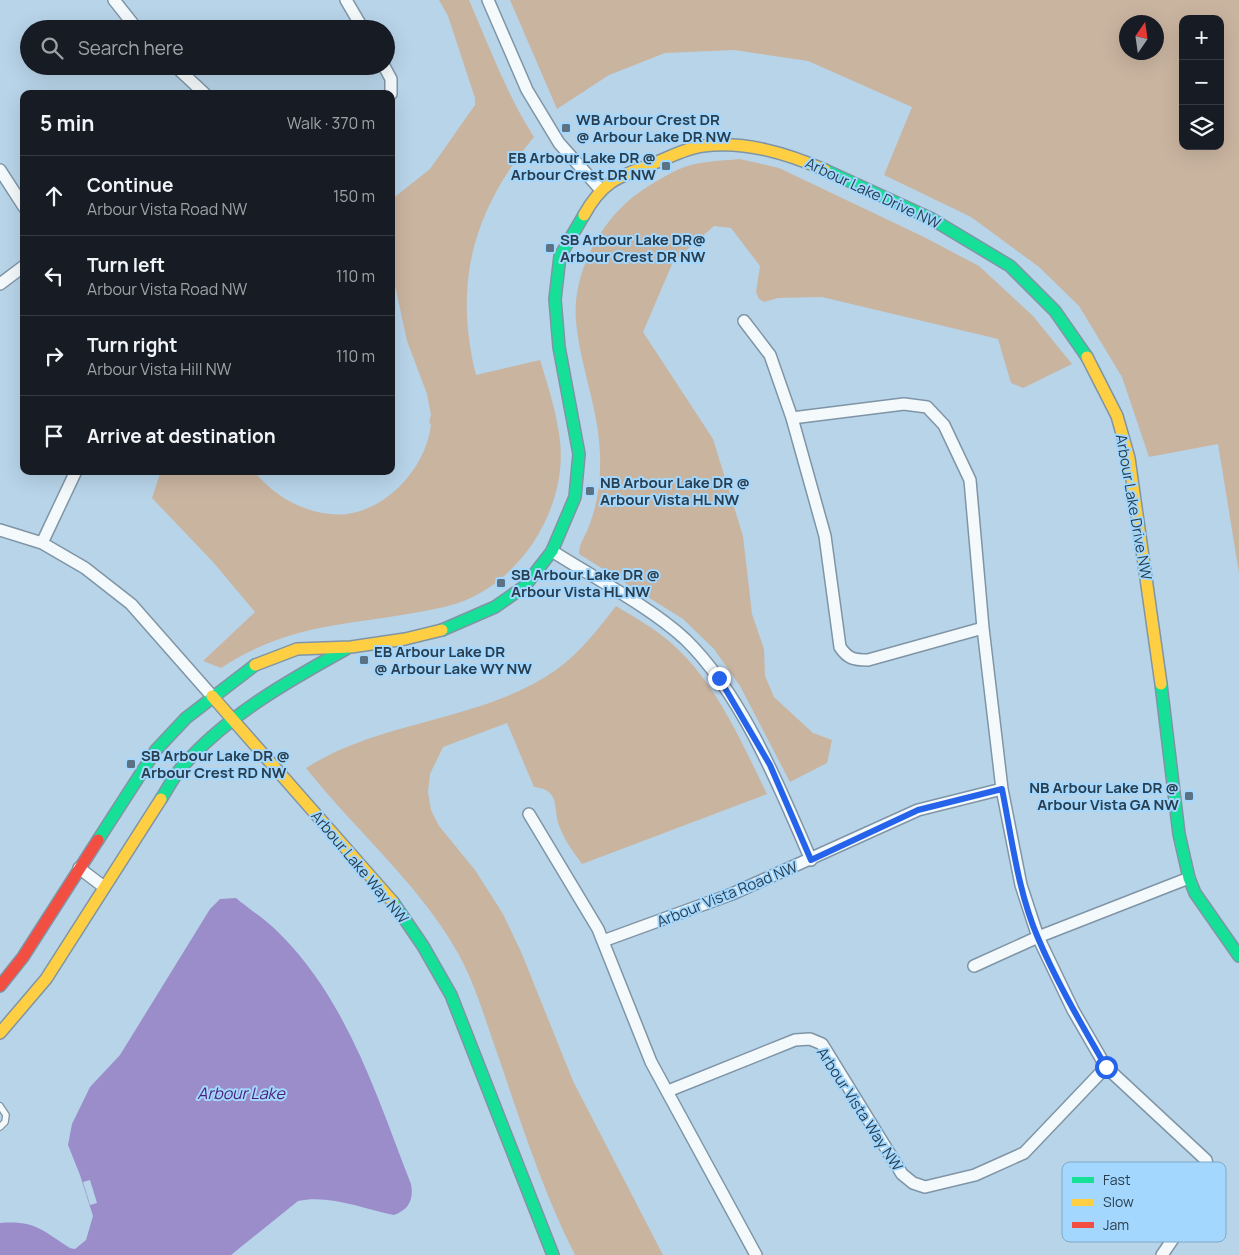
<!DOCTYPE html>
<meta charset="utf-8">
<style>
body{margin:0;font-family:Manrope,sans-serif;background:#242831;color:#f1f3f6}
.controls{position:absolute;right:15px;top:15px;display:grid;overflow:hidden;border-radius:10px;box-shadow:0 5px 20px #0002}
.controls button{width:45px;height:45px;display:grid;place-items:center;padding:0;border:0;border-bottom:1px solid #363941;background:#171b24;color:#f1f3f6;font:25px sans-serif}
.compass{position:absolute;left:1119px;top:15px;width:45px;height:45px;border-radius:50%;background:#171b24;box-shadow:0 5px 20px #0002;rotate:13deg}
.stop{position:absolute;width:15px;height:15px;margin:-11px;border:4px solid #2563eb;border-radius:50%;background:#fff}
.stop.end{background:#2563eb;border-color:#fff;box-shadow:0 1px 5px #0008}
.list{margin:0;padding:0;list-style:none}
h2{display:flex;justify-content:space-between;align-items:center;height:65px;margin:0;padding:0 20px;font-size:21px}
h2 small{font-size:16px;font-weight:400;color:#9ea1a6}
.list li{display:grid;grid-template-columns:32px 1fr auto;gap:15px;align-items:center;box-sizing:border-box;height:80px;padding:0 20px;border-top:1px solid #363941}
.list b{display:block;font-size:19px;white-space:nowrap}
.list p{margin:0;font-size:16px;white-space:nowrap;color:#9ea1a6}
.list em{font-size:16px;font-style:normal;color:#9ea1a6}
.icon{flex:none;width:28px;height:28px;fill:none;stroke:currentColor;stroke-width:2;stroke-linecap:round;stroke-linejoin:round}
.map{position:relative;flex:none;width:1239px;height:1255px;overflow:hidden}
.search{position:absolute;background:#171b24;box-shadow:0 5px 20px #0002;left:20px;top:20px;width:375px;height:55px;display:flex;align-items:center;gap:12px;box-sizing:border-box;padding:0 18px;border-radius:28px;color:#9ea1a6;font-size:19px}
.panel{position:absolute;background:#171b24;box-shadow:0 5px 20px #0002;left:20px;top:90px;width:375px;height:385px;border-radius:10px}
.map>svg:first-child{display:block}
.green{fill:#c9b4a0;fill-rule:evenodd}
.water{fill:#9b8dc9}
.pier{fill:#b8d4e9}
.lines{fill:none;stroke-linecap:round;stroke-linejoin:round}
.lane-casing{stroke:#7f95a6;stroke-width:8}
.street-casing{stroke:#7f95a6;stroke-width:14}
.fast-casing{stroke:#7f95a6;stroke-width:14}
.slow-casing{stroke:#7f95a6;stroke-width:14}
.jam-casing{stroke:#7f95a6;stroke-width:14}
.lane{stroke:#f4f9fc;stroke-width:5.5}
.street{stroke:#f4f9fc;stroke-width:11}
.fast{stroke:#16e098;stroke-width:11}
.slow{stroke:#ffcf43;stroke-width:11}
.jam{stroke:#f24e42;stroke-width:11}
.route{stroke:#2563eb;stroke-width:6}
.poi-dot{fill:#5b7284;stroke:#a3d7fe;stroke-width:2}
.labels{text-anchor:middle;dominant-baseline:central;stroke-width:4;stroke-linejoin:round;paint-order:stroke}
.poi-label{font-size:15px;font-weight:bold;fill:#293e4e;stroke:#a3d7fe;text-anchor:start}
.street-label{font-size:15px;fill:#293e4e;stroke:#a3d7fe}
.water-label{font-size:16px;font-style:italic;fill:#4b1e7a;stroke:#a3d7fe}
.key{fill:#a3d7fe;stroke:#7ea9c9;stroke-width:1}
.key-label{font-size:14px;fill:#293e4e}
</style>
<div class="map">
<svg width="1239" height="1255" viewBox="0 0 1239 1255">
<rect width="100%" height="100%" fill="#b8d4e9"/>
<path class="green" d="M439,0H469C489,46 507,95 534,137C473,210 453,283 476,375L540,360C548,386 557,413 560,441C568,510 517,589 448,606C365,626 296,618 221,668L203,661L255,612L213,562L152,498L161,471H254C275,498 312,518 347,514C390,508 426,466 431,425L429,422L431,415L427,394L407,341L391,267V200L430,169L475,105V98L448,16Z
M510,0H1239V573L1218,444L1149,457L1122,377L1079,306L1039,267L971,217L884,175L912,107L808,61L734,50L665,53L609,75L557,109ZM1183,19H1220V146H1183ZM1126,22H1156V52H1126Z
M740,159L779,168L924,237L979,266L1033,316L1072,364L1023,388L1011,383L998,339L822,297L778,298L764,302L759,299L756,292L760,266L731,228L714,226L673,262L643,332L713,439L743,536L752,614L764,649L765,676L774,697L813,733L832,740L827,763L790,782L740,686L714,649L683,619L579,554C579,543 586,535 589,526C598,503 601,479 600,455C599,409 580,367 576,321C572,279 595,231 626,203C637,192 663,177 677,170C696,161 719,161 740,159Z
M616,606C634,617 654,628 670,642C716,682 741,741 767,794L582,864C574,853 565,841 560,828C552,809 562,790 534,787L507,723L443,747L430,774L428,792L431,810L439,826L475,870L503,914L522,954L573,1081L663,1255H575C542,1190 520,1119 496,1050C484,1016 474,980 455,948C416,881 354,829 306,768C382,719 482,722 556,670C580,653 598,629 616,606Z"/>
<path class="water" d="M236,898C250,910 267,920 280,934C348,1002 377,1097 411,1184C414,1199 409,1210 394,1215C364,1209 329,1194 298,1201L231,1255H0V1223C35,1220 43,1231 70,1248L75,1249L86,1240L93,1216L80,1175L68,1145L72,1124L90,1087L120,1055L210,909L220,899Z"/>
<path class="pier" d="M90,1180L97,1203L90,1205L83,1182Z"/>
<g class="lines">
<g class="lane-casing">
<path id="lane" d="M0,1106L6,1115L5,1122L0,1127"/>
</g>
<g class="street-casing">
<path id="street" d="M114,0L137,29
M346,0L363,29
M488,0L527,90L559,143L601,190
M175,66L205,94
M384,66L391,79V94
M0,170L24,207
M0,284L24,266
M744,321L770,355L792,418L825,536L840,647C848,659 854,660 868,660L983,628
M792,418L904,404L927,407L944,425L970,480L983,628L1002,789
M0,530L42,543L85,568L131,604L212,696
M42,543L76,471
M552,551C594,578 649,606 685,639C742,694 780,788 811,860
M529,814L598,929L651,1062L756,1255
M79,868L104,887
M603,941L732,894L918,810L1002,789L1021,885L1038,937L1073,1010L1106,1067L1206,1160L1211,1183L1162,1255
M974,966L1038,937L1189,878
M668,1091L795,1040L810,1039L822,1044L902,1174L913,1183L925,1187L975,1175L1024,1153L1106,1067"/>
</g>
<g class="fast-casing">
<path id="fast" d="M825,170L930,218L1010,266L1055,311L1087,357
M442,630L495,607L525,586L552,551L575,497L579,454L559,347L555,299L560,256L584,215
M1161,684L1179,834L1189,878L1195,893L1239,956
M161,799C168,788 174,776 182,767C226,716 288,681 346,649
M98,840L156,750L186,718L255,665
M393,902L423,946L451,995L553,1255"/>
</g>
<g class="slow-casing">
<path id="slow" d="M584,215C603,181 618,177 652,164C668,158 686,148 703,146C746,141 786,153 825,170
M1087,357L1117,416L1129,458L1161,684
M255,665L297,649L351,647L405,639L442,630
M212,696L393,902
M0,1033L46,979L161,799"/>
</g>
<g class="jam-casing">
<path id="jam" d="M0,986L23,957L98,840"/>
</g>
<use href="#lane" class="lane"/>
<use href="#street" class="street"/>
<use href="#fast" class="fast"/>
<use href="#slow" class="slow"/>
<use href="#jam" class="jam"/>
</g>
<g class="lines">
<path class="route" d="M719,678L770,765L811,860L918,810L1002,789C1012,839 1018,892 1038,938C1057,983 1082,1025 1106,1067"/>
</g>
<g class="poi-dot">
<rect x="561" y="123" width="10" height="10" rx="2.5"/>
<rect x="661" y="161" width="10" height="10" rx="2.5"/>
<rect x="545" y="243" width="10" height="10" rx="2.5"/>
<rect x="585" y="486" width="10" height="10" rx="2.5"/>
<rect x="496" y="578" width="10" height="10" rx="2.5"/>
<rect x="359" y="655" width="10" height="10" rx="2.5"/>
<rect x="126" y="759" width="10" height="10" rx="2.5"/>
<rect x="1184" y="791" width="10" height="10" rx="2.5"/>
</g>
<g class="labels">
<g class="poi-label">
<text x="576" y="119">WB Arbour Crest DR<tspan x="576" dy="17">@ Arbour Lake DR NW</tspan></text>
<text x="656" y="157" text-anchor="end">EB Arbour Lake DR @<tspan x="656" dy="17">Arbour Crest DR NW</tspan></text>
<text x="560" y="239">SB Arbour Lake DR@<tspan x="560" dy="17">Arbour Crest DR NW</tspan></text>
<text x="600" y="482">NB Arbour Lake DR @<tspan x="600" dy="17">Arbour Vista HL NW</tspan></text>
<text x="511" y="574">SB Arbour Lake DR @<tspan x="511" dy="17">Arbour Vista HL NW</tspan></text>
<text x="374" y="651">EB Arbour Lake DR<tspan x="374" dy="17">@ Arbour Lake WY NW</tspan></text>
<text x="141" y="755">SB Arbour Lake DR @<tspan x="141" dy="17">Arbour Crest RD NW</tspan></text>
<text x="1179" y="787" text-anchor="end">NB Arbour Lake DR @<tspan x="1179" dy="17">Arbour Vista GA NW</tspan></text>
</g>
<g class="street-label">
<text transform="translate(873 193) rotate(25)">Arbour Lake Drive NW</text>
<text transform="translate(1134 507) rotate(80)">Arbour Lake Drive NW</text>
<text transform="translate(360 867) rotate(50)">Arbour Lake Way NW</text>
<text transform="translate(727 894) rotate(-22)">Arbour Vista Road NW</text>
<text transform="translate(860 1109) rotate(57)">Arbour Vista Way NW</text>
</g>
<g class="water-label">
<text x="241" y="1093">Arbour Lake</text>
</g>
</g>
<rect x="1062" y="1162" width="164" height="80" rx="8" class="key"/>
<rect x="1072" y="1177" width="22" height="6" fill="#16e098"/>
<rect x="1072" y="1199" width="22" height="7" fill="#ffcf43"/>
<rect x="1072" y="1222" width="22" height="6" fill="#f24e42"/>
<g class="key-label">
<text x="1103" y="1185">Fast</text>
<text x="1103" y="1207">Slow</text>
<text x="1103" y="1230">Jam</text>
</g>
</svg>
<div class="controls">
<button>+</button>
<button>−</button>
<button><svg class="icon" aria-label="layers" viewBox="0 0 24 24"><path d="M12 4l9 5-9 5-9-5zM3 14l9 5 9-5"/></svg></button>
</div>
<svg class="compass" viewBox="-18 -18 36 36"><path d="M0-13l5 13h-10z" fill="#e53935"/><path d="M0 13l5-13h-10z" fill="#9ea1a6"/></svg>
<div class="stop" style="left:1106px;top:1067px"></div>
<div class="stop end" style="left:719px;top:678px"></div>
<div class="search"><svg class="icon" aria-label="search" viewBox="0 0 24 24"><circle cx="10" cy="10" r="6"/><path d="M15 15l6 6"/></svg>Search here</div>
<section class="panel">
<h2>5 min<small>Walk · 370 m</small></h2>
<ul class="list">
<li><svg class="icon" aria-label="ahead" viewBox="0 0 24 24"><path d="M12 20V5M6 11l6-6 6 6"/></svg><div><b>Continue</b><p>Arbour Vista Road NW</p></div><em>150 m</em></li>
<li><svg class="icon" aria-label="left" viewBox="0 0 24 24"><path d="M17 20v-9H6M10 6l-5 5 5 5"/></svg><div><b>Turn left</b><p>Arbour Vista Road NW</p></div><em>110 m</em></li>
<li><svg class="icon" aria-label="right" viewBox="0 0 24 24"><path d="M7 20v-9h11M14 6l5 5-5 5"/></svg><div><b>Turn right</b><p>Arbour Vista Hill NW</p></div><em>110 m</em></li>
<li><svg class="icon" aria-label="arrive" viewBox="0 0 24 24"><path d="M6 21V4h12l-3 4 3 4H6"/></svg><div><b>Arrive at destination</b></div></li>
</ul>
</section>
</div>
